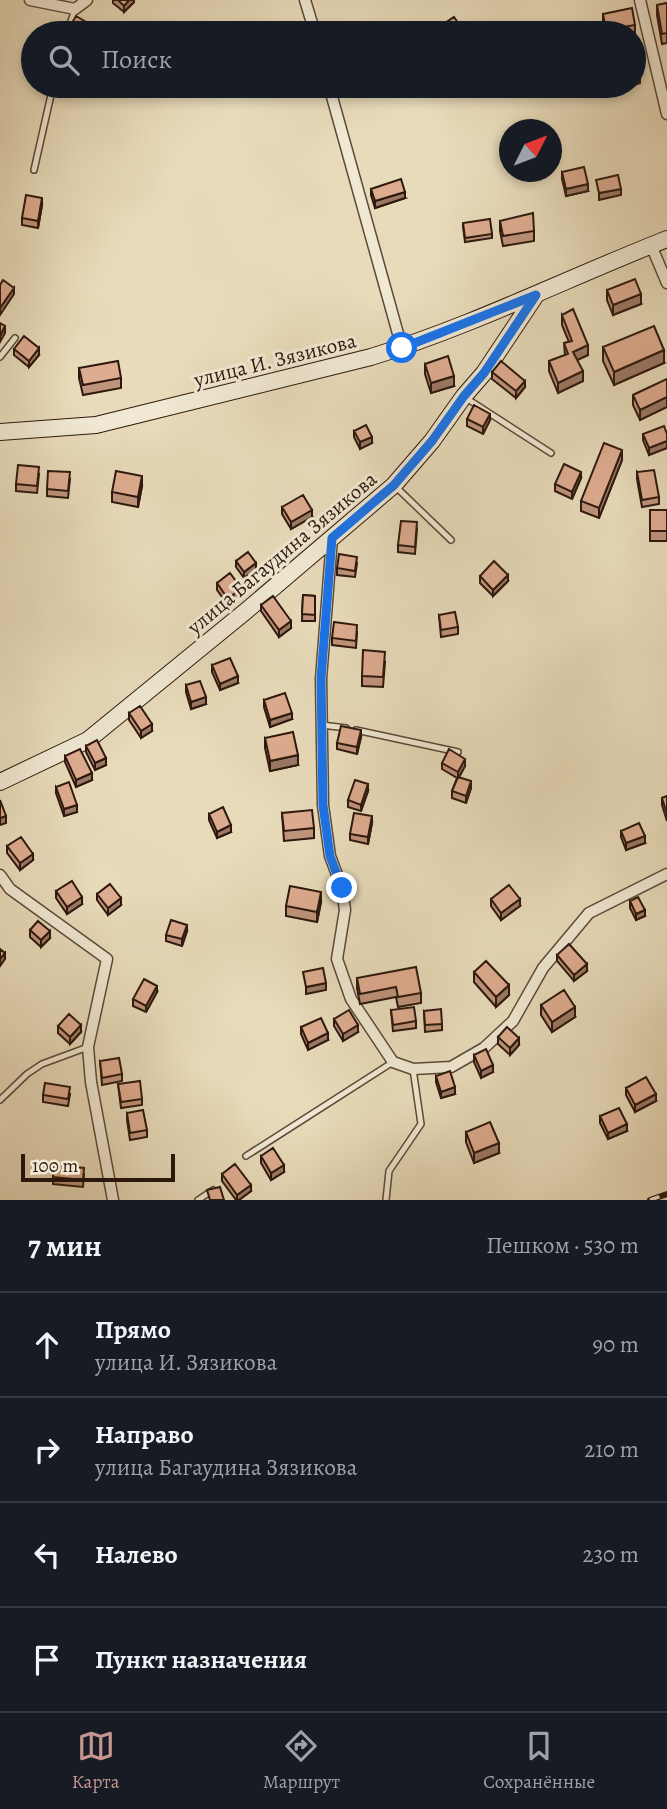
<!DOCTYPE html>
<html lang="ru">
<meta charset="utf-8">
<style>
body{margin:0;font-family:Alegreya,serif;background:#242831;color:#f1f3f6}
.compass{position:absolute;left:499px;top:119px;width:63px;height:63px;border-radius:50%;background:#171b24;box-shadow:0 4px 10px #0003;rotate:48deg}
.scale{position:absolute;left:21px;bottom:18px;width:154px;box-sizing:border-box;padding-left:7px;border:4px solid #2d180e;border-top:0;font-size:19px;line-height:24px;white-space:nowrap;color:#2d180e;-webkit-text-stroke:5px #f0e8d2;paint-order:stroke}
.stop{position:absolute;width:21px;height:21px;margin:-16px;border:5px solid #1a73e8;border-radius:50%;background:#fff}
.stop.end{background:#1a73e8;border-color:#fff;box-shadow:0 2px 7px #0008}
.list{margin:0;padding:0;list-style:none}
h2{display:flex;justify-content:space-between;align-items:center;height:91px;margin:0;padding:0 28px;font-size:30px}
h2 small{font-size:23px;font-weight:400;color:#9ea1a6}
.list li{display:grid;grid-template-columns:46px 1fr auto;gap:21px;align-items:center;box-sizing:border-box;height:105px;padding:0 28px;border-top:2px solid #363941}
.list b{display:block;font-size:26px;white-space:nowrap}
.list p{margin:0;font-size:23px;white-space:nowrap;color:#9ea1a6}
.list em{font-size:23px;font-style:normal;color:#9ea1a6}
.icon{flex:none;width:38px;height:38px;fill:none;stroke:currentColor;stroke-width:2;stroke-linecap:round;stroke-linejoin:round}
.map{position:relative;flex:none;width:667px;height:1200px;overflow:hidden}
.search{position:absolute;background:#171b24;box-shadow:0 4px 10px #0003;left:21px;right:21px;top:21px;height:77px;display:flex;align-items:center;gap:18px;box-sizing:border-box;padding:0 24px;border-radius:38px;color:#9ea1a6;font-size:26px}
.sheet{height:511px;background:#171b24}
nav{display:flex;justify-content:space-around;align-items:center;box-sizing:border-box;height:98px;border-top:2px solid #363941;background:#171b24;font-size:19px;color:#9ea1a6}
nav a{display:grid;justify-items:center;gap:4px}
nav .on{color:#c59692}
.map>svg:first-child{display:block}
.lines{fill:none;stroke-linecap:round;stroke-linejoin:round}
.lane-casing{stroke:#5c4939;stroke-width:8}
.street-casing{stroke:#5c4939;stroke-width:13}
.secondary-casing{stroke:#2d180e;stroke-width:18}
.lane{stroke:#f0e8d2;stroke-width:5}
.street{stroke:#f0e8d2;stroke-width:10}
.secondary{stroke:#f0e8d2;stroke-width:16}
.rail-casing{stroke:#2d180e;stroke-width:6}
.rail{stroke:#f0e8d2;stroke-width:3.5;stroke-dasharray:10;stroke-linecap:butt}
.wall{fill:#bf947c;stroke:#2d180e;stroke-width:2}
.shaded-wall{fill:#9b7865;stroke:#2d180e;stroke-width:2}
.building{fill:#deac90;stroke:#2d180e;stroke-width:2}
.route{stroke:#1a73e8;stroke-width:9}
.labels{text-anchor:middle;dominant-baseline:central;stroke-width:6;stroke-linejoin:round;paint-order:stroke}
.street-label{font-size:21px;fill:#2d180e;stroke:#f0e8d2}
</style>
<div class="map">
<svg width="667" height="1200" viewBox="0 0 667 1200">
<rect width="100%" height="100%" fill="#e8dbba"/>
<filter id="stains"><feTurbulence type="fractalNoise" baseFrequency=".00286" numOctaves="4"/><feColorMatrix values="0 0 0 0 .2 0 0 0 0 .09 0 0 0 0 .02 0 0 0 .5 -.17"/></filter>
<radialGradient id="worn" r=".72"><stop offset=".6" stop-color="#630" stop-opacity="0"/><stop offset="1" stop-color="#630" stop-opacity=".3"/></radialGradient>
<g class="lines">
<g class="lane-casing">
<path id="lane" d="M67,33L75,9
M34,170L53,86
M0,357L15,338
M466,398L551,453
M396,487L451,540
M322,725L346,728
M356,730L458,752
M0,1100L27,1074L42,1064L88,1047
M246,1156L393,1062
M198,1200L213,1190
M386,1200L389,1171L421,1124L413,1069"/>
</g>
<g class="street-casing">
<path id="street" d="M30,0L75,9L87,0
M305,0L315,33
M640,0L667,114
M329,86L402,348
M651,245L667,283
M332,538L321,679L323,805L330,856L342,888L345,910L337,959L351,999L393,1062L413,1069L451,1067L484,1048L513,1021L543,968L589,913L667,874
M0,875L10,889L107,959L88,1047L91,1082L113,1200"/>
</g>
<g class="secondary-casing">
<path id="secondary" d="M0,432L96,425L371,357C472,326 568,278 667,239
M0,782L88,740L246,611L394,485L432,441L464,396L484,373L536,295"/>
</g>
<use href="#lane" class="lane"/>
<use href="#street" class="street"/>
<use href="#secondary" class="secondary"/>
<g class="rail-casing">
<path id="rail" d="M650,1200L667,1194"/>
</g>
<use href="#rail" class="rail"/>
</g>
<path class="wall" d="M113,0H134V2L124,12L113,3Z
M667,3V43L662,44L657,15V5Z
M603,14L635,25V35H634V33H605L603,24Z
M69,28L93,32L69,33Z
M562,172L588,191L566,196L562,179Z
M371,189L405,198L375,208L371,195Z
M42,205L38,228L22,225V218Z
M500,221L534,231V241L503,246L500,231Z
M463,226L492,234V238L465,242Z
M607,290L641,304L613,315L607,300Z
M562,315L588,355L577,360L583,381L558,393L549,371V361L565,355L564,343L569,342L562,325Z
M603,347L664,363L614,385L603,361Z
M14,349L39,355L29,367L14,355Z
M425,364L454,386L431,393L425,374Z
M79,368L121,378V388L83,395L79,378Z
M492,372L525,387L516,398L492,379Z
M667,379V407L640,420L633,405V395Z
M467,419L490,420L483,434L467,426Z
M354,431L372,443L360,449L354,437Z
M643,434H667V448L649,455L643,440Z
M622,460L599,518L581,511V501Z
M637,472L659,497V504L642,507L637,479Z
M39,474L37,493L16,491V484Z
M581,478L572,499L555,491V484Z
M70,479L68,498L47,496V489Z
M142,486L138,507L112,502V492Z
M282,507L312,517L291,529L282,514Z
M650,510H667V541H650Z
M417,529L415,554L398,552V545Z
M236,561L256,570L244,578L236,567Z
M357,563L355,577L337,575V568Z
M480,576L508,581L493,596L480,583Z
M217,583L241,595L228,605L217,590Z
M303,595L315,596V621H302Z
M261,605L291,628L279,637L261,611Z
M439,615L458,627V634L441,637Z
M357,632L356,648L332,645V638Z
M385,662L383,687L362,686V676Z
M212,665L238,683L220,690L212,672Z
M186,685L206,704L191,709L186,692Z
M264,700L292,719L270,727L264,707Z
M129,713L152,731L141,738L129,720Z
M361,737L357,754L337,749V743Z
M265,738L298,765L270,771L265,748Z
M86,746L106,765L95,770L86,752Z
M65,756L92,780L76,787L65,762Z
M442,763L465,766L459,777L471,788L466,803L452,798V791L457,778L442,769Z
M56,787L77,812L64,816L56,793Z
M368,791L361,811L348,807V800Z
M667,796V821L662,805V798Z
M282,813L314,828V838L284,841Z
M209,814L231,832L217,838L209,820Z
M372,823L368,844L350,840V834Z
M621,831L645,843L626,850L621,837Z
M7,846L33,860L20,870L7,853Z
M56,891L82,904L67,914L56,898Z
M97,894L121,905L108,915L97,900Z
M491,899L520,906L501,920L491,906Z
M630,901L645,916L636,920L630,908Z
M321,902L317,922L286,916V906Z
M30,930L50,938L41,947L30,937Z
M187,931L182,946L166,941V935Z
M557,955L587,971L574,981L557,961Z
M474,972L509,995L496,1007L474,982Z
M357,978L421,993V1003L398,1007L396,997L360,1004L357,988Z
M157,992L146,1012L133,1006V999Z
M541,1005L575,1017L552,1032L541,1015Z
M391,1010L416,1021V1028L393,1031Z
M424,1011L442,1024V1030L425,1032Z
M334,1019L358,1032L343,1041L334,1026Z
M58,1026L81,1032L70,1044L58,1033Z
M301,1027L328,1040L308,1050L301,1034Z
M498,1037L519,1045L510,1055L498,1044Z
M474,1055L493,1072L481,1078L474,1062Z
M100,1061L122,1074V1081L102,1085Z
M436,1076L455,1094L441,1098L436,1082Z
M118,1084L142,1099V1105L121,1108Z
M626,1088L656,1101L635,1112L626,1095Z
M70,1094L68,1106L43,1102V1095Z
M127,1113L147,1130V1137L130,1140L127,1120Z
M600,1116L627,1131L608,1139L600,1123Z
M466,1132L499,1153L474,1163L466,1142Z
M261,1156L284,1172L271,1180L261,1163Z
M84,1174L83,1187L53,1184V1177Z
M222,1174L251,1191L239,1200H236L222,1181Z"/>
<path class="shaded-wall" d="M129,0H134V2L124,12V6Z
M640,73V83L634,85V75Z
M616,86H629L616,89Z
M588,184V191L566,196V189Z
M621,189V195L599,200V193Z
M405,192V198L375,208V201Z
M42,198V205L38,228V221Z
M14,288V294L0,315V308Z
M641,294V304L613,315V305Z
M5,326V333L0,342V336Z
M588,345V355L573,362V352Z
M39,348V355L29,367V361Z
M664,350V363L614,385V372Z
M583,371V381L558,393V383Z
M454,376V386L431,393V383Z
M525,381V387L516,398V391Z
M667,397V407L640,420V410Z
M490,414V420L483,434V427Z
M372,437V443L360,449V442Z
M667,441V448L649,455V448Z
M622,450V460L599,518V508Z
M581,472V478L572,499V492Z
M142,476V486L138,507V497Z
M312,510V517L291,529V522Z
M256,563V570L244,578V572Z
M508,575V581L493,596V590Z
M241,588V595L228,605V599Z
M291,621V628L279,637V630Z
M238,676V683L220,690V684Z
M206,697V704L191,709V702Z
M292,713V719L270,727V720Z
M152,724V731L141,738V731Z
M361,730V737L357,754V747Z
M298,755V765L270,771V761Z
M106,758V765L95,770V763Z
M465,759V766L458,779V772Z
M92,773V780L76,787V780Z
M471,781V788L466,803V796Z
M368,784V791L361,811V805Z
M77,805V812L64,816V809Z
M6,816V823L0,825V818Z
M372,816V823L368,844V837Z
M231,825V832L217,838V832Z
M645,836V843L626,850V843Z
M33,854V860L20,870V863Z
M321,892V902L317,922V912Z
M82,897V904L67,914V907Z
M121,898V905L108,915V908Z
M520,899V906L501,920V913Z
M645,910V916L636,920V914Z
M187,925V931L182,946V939Z
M50,931V938L41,947V940Z
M5,953V959L0,966V959Z
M587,964V971L574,981V975Z
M326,983V990L306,994V987Z
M509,985V995L496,1007V997Z
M157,986V992L146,1012V1006Z
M575,1007V1017L552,1032V1022Z
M81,1025V1032L70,1044V1037Z
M358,1025V1032L343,1041V1034Z
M328,1033V1040L308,1050V1043Z
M519,1038V1045L510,1055V1048Z
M493,1065V1072L481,1078V1071Z
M455,1087V1094L441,1098V1092Z
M656,1094V1101L635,1112V1105Z
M627,1124V1131L608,1139V1133Z
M499,1143V1153L474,1163V1153Z
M284,1165V1172L271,1180V1173Z
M251,1185V1191L239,1200H237V1195Z"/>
<path class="building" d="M118,0H129L124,6Z
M667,3V33L662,34L657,5Z
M632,8L635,25L606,30L603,14Z
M76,16L93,26L89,33H79L69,28Z
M454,17L463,30L459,33H430Z
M634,53H635L640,73L634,75Z
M584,167L588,184L566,189L562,172Z
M618,175L621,189L599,193L596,180Z
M401,179L405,192L375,201L371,189Z
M26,195L42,198L38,221L22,218Z
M533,213L534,231L503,236L500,221Z
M490,219L492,234L465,238L463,223Z
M635,279L641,294L613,305L607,290Z
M3,280L14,288L0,308V285Z
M573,309L588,345L573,352L583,371L558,383L549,361L568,354L564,343L572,341L562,315Z
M0,323L5,326L0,336Z
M654,326L664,350L614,372L603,347Z
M24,336L39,348L29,361L14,349Z
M448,356L454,376L431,383L425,364Z
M118,361L121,378L83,385L79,368Z
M501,361L525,381L516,391L492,372Z
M667,379V397L640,410L633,395Z
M474,405L490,414L483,427L467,419Z
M366,425L372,437L360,442L354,431Z
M664,426L667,434V441L649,448L643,434Z
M604,443L622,450L599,508L581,501Z
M564,464L581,472L572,492L555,484Z
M18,465L39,467L37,486L16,484Z
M654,470L659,497L642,500L637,472Z
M48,471L70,472L68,491L47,489Z
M116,471L142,476L138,497L112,492Z
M303,495L312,510L291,522L282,507Z
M650,510H667V531H650Z
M401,521L417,522L415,547L398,545Z
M248,552L256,563L244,572L236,561Z
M339,554L357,557L355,571L337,568Z
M494,561L508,575L493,590L480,576Z
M230,573L241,588L228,599L217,583Z
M303,595L315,596V615L302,614Z
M273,596L291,621L279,630L261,605Z
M455,612L458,627L441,630L439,615Z
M334,622L357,625L356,641L332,638Z
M363,650L385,652L383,677L362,676Z
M230,658L238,676L220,684L212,665Z
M200,681L206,697L191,702L186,685Z
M285,693L292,713L270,720L264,700Z
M140,706L152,724L141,731L129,713Z
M341,726L361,730L357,747L337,743Z
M293,732L298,755L270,761L265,738Z
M97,740L106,758L95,763L86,746Z
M80,749L92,773L76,780L65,756Z
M449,749L465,759L458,772L442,763Z
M458,777L471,781L466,796L452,791Z
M355,780L368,784L361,805L348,800Z
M69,782L77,805L64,809L56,787Z
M667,796V814L662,798Z
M0,800L6,816L0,818Z
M223,807L231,825L217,832L209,814Z
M312,810L314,828L284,831L282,813Z
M354,813L372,816L368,837L350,834Z
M639,823L645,836L626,843L621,831Z
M21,837L33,854L20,863L7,846Z
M72,881L82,897L67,907L56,891Z
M110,884L121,898L108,908L97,894Z
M509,885L520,899L501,913L491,899Z
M290,886L321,892L317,912L286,906Z
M638,897L645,910L636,914L630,901Z
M171,920L187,925L182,939L166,935Z
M38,921L50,931L41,940L30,930Z
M569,944L587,964L574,975L557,955Z
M0,949L5,953L0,959Z
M486,961L509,985L496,997L474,972Z
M416,967L421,993L398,997L396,987L360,994L357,978Z
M323,968L326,983L306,987L303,972Z
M144,979L157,986L146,1006L133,999Z
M564,990L575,1007L552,1022L541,1005Z
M414,1007L416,1021L393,1025L391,1010Z
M441,1009L442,1024L425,1025L424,1011Z
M349,1010L358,1025L343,1034L334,1019Z
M69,1014L81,1025L70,1037L58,1026Z
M321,1018L328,1033L308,1043L301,1027Z
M507,1027L519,1038L510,1048L498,1037Z
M486,1049L493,1065L481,1071L474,1055Z
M119,1058L122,1074L102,1078L100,1061Z
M450,1071L455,1087L441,1092L436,1076Z
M646,1077L656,1094L635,1105L626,1088Z
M140,1081L142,1099L121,1102L118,1084Z
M45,1083L70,1087L68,1099L43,1095Z
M619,1108L627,1124L608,1133L600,1116Z
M143,1110L147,1130L130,1133L127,1113Z
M490,1122L499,1143L474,1153L466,1132Z
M273,1148L284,1165L271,1173L261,1156Z
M235,1164L251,1185L237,1195L222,1174Z
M54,1165L84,1168L83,1180L53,1177Z
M220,1187L224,1200H210L207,1190Z"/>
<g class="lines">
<path class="route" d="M342,888L330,856L323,805L321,679L332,538L394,485L432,441L464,396L484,373L536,295L402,348"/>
</g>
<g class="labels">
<g class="street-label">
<text transform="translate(275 360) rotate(-14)">улица И. Зязикова</text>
<text transform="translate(282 553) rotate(-40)">улица Багаудина Зязикова</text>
</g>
</g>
<rect width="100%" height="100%" filter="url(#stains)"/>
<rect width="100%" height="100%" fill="url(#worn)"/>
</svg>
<svg class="compass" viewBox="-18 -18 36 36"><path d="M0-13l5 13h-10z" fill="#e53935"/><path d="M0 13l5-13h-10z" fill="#9ea1a6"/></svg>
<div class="scale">100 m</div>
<div class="stop" style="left:402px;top:348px"></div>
<div class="stop end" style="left:342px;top:888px"></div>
<div class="search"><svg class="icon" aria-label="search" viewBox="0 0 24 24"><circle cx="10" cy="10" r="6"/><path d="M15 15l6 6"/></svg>Поиск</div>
</div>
<section class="sheet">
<h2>7 мин<small>Пешком · 530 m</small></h2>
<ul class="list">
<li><svg class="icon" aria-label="ahead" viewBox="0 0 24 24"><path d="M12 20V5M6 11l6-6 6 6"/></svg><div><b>Прямо</b><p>улица И. Зязикова</p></div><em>90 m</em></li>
<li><svg class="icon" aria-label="right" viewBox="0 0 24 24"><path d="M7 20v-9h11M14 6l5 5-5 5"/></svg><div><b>Направо</b><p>улица Багаудина Зязикова</p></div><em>210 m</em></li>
<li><svg class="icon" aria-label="left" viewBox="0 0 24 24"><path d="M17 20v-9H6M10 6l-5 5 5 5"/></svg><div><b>Налево</b></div><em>230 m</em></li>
<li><svg class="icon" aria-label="arrive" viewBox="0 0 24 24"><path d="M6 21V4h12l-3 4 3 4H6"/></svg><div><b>Пункт назначения</b></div></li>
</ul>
</section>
<nav>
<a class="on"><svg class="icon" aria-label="map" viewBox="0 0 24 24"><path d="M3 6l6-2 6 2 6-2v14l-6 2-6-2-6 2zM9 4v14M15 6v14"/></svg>Карта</a>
<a><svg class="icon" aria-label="directions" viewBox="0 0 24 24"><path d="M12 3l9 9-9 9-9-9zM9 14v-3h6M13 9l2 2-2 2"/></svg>Маршрут</a>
<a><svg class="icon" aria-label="saved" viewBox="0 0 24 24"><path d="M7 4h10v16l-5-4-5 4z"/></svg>Сохранённые</a>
</nav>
